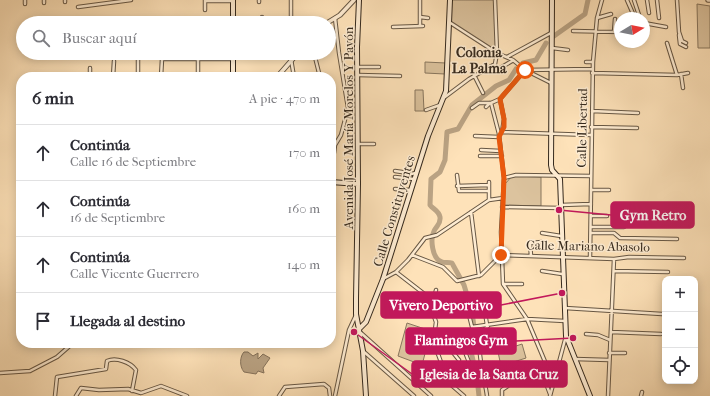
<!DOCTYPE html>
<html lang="es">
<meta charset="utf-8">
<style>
body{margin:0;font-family:"IM FELL French Canon",serif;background:#f7f7f7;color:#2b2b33}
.controls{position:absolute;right:12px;bottom:12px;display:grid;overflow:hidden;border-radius:8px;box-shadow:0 2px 10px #0003}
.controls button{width:36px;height:36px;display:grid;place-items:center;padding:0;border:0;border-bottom:1px solid #e1e1e2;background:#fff;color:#2b2b33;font:20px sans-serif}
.compass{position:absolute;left:614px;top:12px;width:36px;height:36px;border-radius:50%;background:#fff;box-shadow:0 2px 10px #0003;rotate:80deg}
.stop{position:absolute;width:12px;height:12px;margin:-9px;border:3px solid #ea580c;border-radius:50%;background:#fff}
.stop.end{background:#ea580c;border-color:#fff;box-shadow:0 1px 4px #0008}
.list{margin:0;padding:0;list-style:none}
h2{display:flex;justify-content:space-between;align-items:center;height:52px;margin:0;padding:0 16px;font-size:17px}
h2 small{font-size:13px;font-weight:400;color:#7c7c81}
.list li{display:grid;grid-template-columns:26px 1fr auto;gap:12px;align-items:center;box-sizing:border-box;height:56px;padding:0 16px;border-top:1px solid #e1e1e2}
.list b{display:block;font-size:15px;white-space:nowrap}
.list p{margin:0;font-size:13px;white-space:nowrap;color:#7c7c81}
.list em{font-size:13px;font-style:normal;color:#7c7c81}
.icon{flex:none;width:22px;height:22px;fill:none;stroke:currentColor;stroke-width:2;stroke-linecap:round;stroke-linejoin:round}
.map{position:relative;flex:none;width:710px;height:396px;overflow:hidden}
.search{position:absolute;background:#fff;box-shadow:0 2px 10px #0003;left:16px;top:16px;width:320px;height:44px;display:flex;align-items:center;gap:10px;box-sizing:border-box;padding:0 14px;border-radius:22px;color:#7c7c81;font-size:15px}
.panel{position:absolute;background:#fff;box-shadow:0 2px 10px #0003;left:16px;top:72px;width:320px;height:276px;border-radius:16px}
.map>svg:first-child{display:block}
.green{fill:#dcc39e;stroke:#88765e}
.water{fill:#baa384;stroke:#85725b}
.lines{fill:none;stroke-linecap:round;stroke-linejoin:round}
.river{stroke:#baa384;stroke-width:5}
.minor-casing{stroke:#675744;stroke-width:4.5}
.tertiary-casing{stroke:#675744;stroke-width:5.5}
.secondary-casing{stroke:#35291d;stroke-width:6}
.minor{stroke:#feecd2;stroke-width:2.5}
.tertiary{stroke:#feecd2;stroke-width:3.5}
.secondary{stroke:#feecd2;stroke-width:4}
.route{stroke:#ea580c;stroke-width:5}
.labels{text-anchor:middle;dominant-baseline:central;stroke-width:3;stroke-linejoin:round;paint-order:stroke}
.street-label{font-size:13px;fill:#35291d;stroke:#feecd2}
.neighbourhood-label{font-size:14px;font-weight:bold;fill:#35291d;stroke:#feecd2}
.leader{fill:none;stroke:#c2185b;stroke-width:1.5}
.callout-dot{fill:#c2185b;stroke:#feecd2;stroke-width:1.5}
.callout{fill:#c2185b;stroke:#c2185b;stroke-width:1.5}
.callout-label{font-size:14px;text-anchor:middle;font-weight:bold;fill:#fff}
</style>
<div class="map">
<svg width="710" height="396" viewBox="0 0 710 396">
<rect width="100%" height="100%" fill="#fee2b9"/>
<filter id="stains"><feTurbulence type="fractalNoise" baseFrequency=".005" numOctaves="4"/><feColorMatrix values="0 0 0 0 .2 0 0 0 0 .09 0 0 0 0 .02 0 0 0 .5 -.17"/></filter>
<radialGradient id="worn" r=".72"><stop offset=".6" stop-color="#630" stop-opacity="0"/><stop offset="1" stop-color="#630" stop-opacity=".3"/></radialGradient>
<path class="green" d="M449,0H494L496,48L494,50L450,22Z
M697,4L710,6V48H698Z
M425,62L446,63L445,74L425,73Z
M415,90H423L424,111H415Z
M512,176L541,177V206L504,205L505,184Z
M407,323L431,331L422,365L398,356Z
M522,344L526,358L501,366L498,352Z"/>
<path class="water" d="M244,352H248L253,356L258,353V359L263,354L270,358L263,368L264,373L258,371L256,374L244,372C239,366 240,356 244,352Z"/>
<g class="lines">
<path class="river" d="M554,36L585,14L588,0
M523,63L536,60L546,43
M479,396L477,378L470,347L475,334L472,312L464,285L453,265L452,263C449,262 445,263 442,262C432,259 430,239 434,231C437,225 441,224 440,217C439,211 433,209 430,205L431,179L440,172L445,160L447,132L458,129L472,105L496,86L509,80L516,69"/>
<g class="minor-casing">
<path id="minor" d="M25,0V4
M44,0V3
M65,0V2
M627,0L634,16
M634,0L640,18
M647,0L649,13
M657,0L659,18
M677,0L679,32L682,41L686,43
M205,1H233
M259,2V0
M78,7L131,0
M205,10V0
M420,17L428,18
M597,18L611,14
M449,22L497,53L513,60L525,70L551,83
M262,23V17
M291,23V0
M644,23L666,27
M420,26V0
M393,27L423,26
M573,31L620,32
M614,32L615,19
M679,35L680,44L686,47
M667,43L677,75
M552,48L568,50
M290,53L294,77
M314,53L320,77
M507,57L551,33
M586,62H593
M357,67H379
M497,70L512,61
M525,70L592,69
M592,73L677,75L688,73
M681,74L683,88
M358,75L400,76
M474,75L483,93
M90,77V68
M113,77L114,61
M138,77V59
M161,77L162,59H233
M198,77V60
M445,97L469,79L495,64L497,53L495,0
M500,99L525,70
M500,99L504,119L502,132
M491,103L499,134L504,178L501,232L503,284L527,319L546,364L547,386L550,394
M486,107L490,103
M472,108L479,103H491L500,99
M426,110L440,105
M592,111L638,113
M331,126L335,145L334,153
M591,127L637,128
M499,134L502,132L591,135
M475,136L499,137
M358,144H374
M335,145L341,135L348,108L339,53L335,18
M481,150L501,151
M480,156H502
M395,171L402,172L406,175L416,173
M457,175L459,191H488
M395,177L414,179
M504,178L516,175L591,176
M457,186L489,185
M395,189L411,190
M591,190H609
M489,200V182
M561,205L591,204
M502,207L560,208
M471,212L479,276
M591,216H607
M591,227H624
M542,233L561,236
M591,233H614L620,238L677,239
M412,255L443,267L457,281L481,275L501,255L614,259L629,257L684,258
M531,256L530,243L542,242
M590,258L593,62L597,18L602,0
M542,271L562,274
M614,271L668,272
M396,272L427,296L436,322L433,346C444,358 436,371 458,373C462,374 466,375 471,374C473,365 464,356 464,345L468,341L480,342
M383,279L396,272L408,260L425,238L437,235L489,200L503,198
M504,284H522
M427,296L435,294L436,290
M484,306L487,325
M467,307L472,327L527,319L565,321
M565,308L662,314
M435,316L448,314
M611,332L661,334
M361,333L431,396
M586,334L598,335L610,340
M436,349L451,350L459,360
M363,351L414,396
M609,353H625
M575,359L609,360
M0,373L30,371L57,357L73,343
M441,376L464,396
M504,378L546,364
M55,396L57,377L106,369L107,361C116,357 130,362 136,370L132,391
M76,396L81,388L99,390L128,389L141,393L161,386L187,396
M279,396L285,387L324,384L329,388L330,396
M335,396L349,330L356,315
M487,396C485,377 471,339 488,326
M502,396V390L512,383
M550,396L566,336
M608,396L614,259
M641,396L642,392"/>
</g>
<g class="tertiary-casing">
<path id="tertiary" d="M708,0H710
M327,23L340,15L354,0
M277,77L298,53"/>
</g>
<g class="secondary-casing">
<path id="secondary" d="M233,0V23
M359,0L357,47L358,184L356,299V314L363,351L366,396
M552,0L551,165L552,170L560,179L566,336L590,396
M233,53V77
M331,182L358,184
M360,328L366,322L383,279L428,136L446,91L450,0"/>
</g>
<use href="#minor" class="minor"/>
<use href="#tertiary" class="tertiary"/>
<use href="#secondary" class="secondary"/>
</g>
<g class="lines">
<path class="route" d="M501,255L504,178L499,137L504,127V119L500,99L525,70"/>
</g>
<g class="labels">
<g class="street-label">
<text transform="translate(348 128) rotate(-90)">Avenida José María Morelos Y Pavón</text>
<text transform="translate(582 128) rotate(-89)">Calle Libertad</text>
<text transform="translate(394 211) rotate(-73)">Calle Constituyentes</text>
<text transform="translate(588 246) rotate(1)">Calle Mariano Abasolo</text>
</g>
<g class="neighbourhood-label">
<text x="479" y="52">Colonia<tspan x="479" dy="16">La Palma</tspan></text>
</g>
</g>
<path class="leader" d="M559 210L611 215M562 293L501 305M573 338L516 341M354 332L412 374"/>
<g class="callout-dot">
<circle cx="559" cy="210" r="4"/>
<circle cx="562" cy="293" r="4"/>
<circle cx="573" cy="338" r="4"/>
<circle cx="354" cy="332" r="4"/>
</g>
<g class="callout">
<rect x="611" y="202" width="83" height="26" rx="4"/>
<rect x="381" y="292" width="120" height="26" rx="4"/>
<rect x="406" y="328" width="110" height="26" rx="4"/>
<rect x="412" y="361" width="155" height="26" rx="4"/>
</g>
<g class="callout-label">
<text x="653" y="220">Gym Retro</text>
<text x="441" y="310">Vivero Deportivo</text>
<text x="461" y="345">Flamingos Gym</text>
<text x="489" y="379">Iglesia de la Santa Cruz</text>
</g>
<rect width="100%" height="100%" filter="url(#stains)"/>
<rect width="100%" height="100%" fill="url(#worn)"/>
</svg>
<div class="controls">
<button>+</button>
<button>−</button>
<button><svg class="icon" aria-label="locate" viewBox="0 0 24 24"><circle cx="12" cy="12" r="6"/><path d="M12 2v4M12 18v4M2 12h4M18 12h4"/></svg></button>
</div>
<svg class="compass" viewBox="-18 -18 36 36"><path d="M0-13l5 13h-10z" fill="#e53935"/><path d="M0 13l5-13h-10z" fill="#7c7c81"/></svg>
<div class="stop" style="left:525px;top:70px"></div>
<div class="stop end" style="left:501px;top:255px"></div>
<div class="search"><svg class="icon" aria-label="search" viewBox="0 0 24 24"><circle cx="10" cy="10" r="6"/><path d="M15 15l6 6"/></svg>Buscar aquí</div>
<section class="panel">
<h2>6 min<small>A pie · 470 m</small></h2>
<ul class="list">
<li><svg class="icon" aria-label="ahead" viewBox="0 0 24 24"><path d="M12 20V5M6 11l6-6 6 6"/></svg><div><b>Continúa</b><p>Calle 16 de Septiembre</p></div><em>170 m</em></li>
<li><svg class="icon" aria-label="ahead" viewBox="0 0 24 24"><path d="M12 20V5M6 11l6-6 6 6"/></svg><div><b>Continúa</b><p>16 de Septiembre</p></div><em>160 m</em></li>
<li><svg class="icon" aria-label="ahead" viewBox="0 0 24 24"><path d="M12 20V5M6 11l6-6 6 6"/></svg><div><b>Continúa</b><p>Calle Vicente Guerrero</p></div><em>140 m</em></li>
<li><svg class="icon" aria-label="arrive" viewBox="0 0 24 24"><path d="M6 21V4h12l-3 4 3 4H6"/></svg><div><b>Llegada al destino</b></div></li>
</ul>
</section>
</div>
